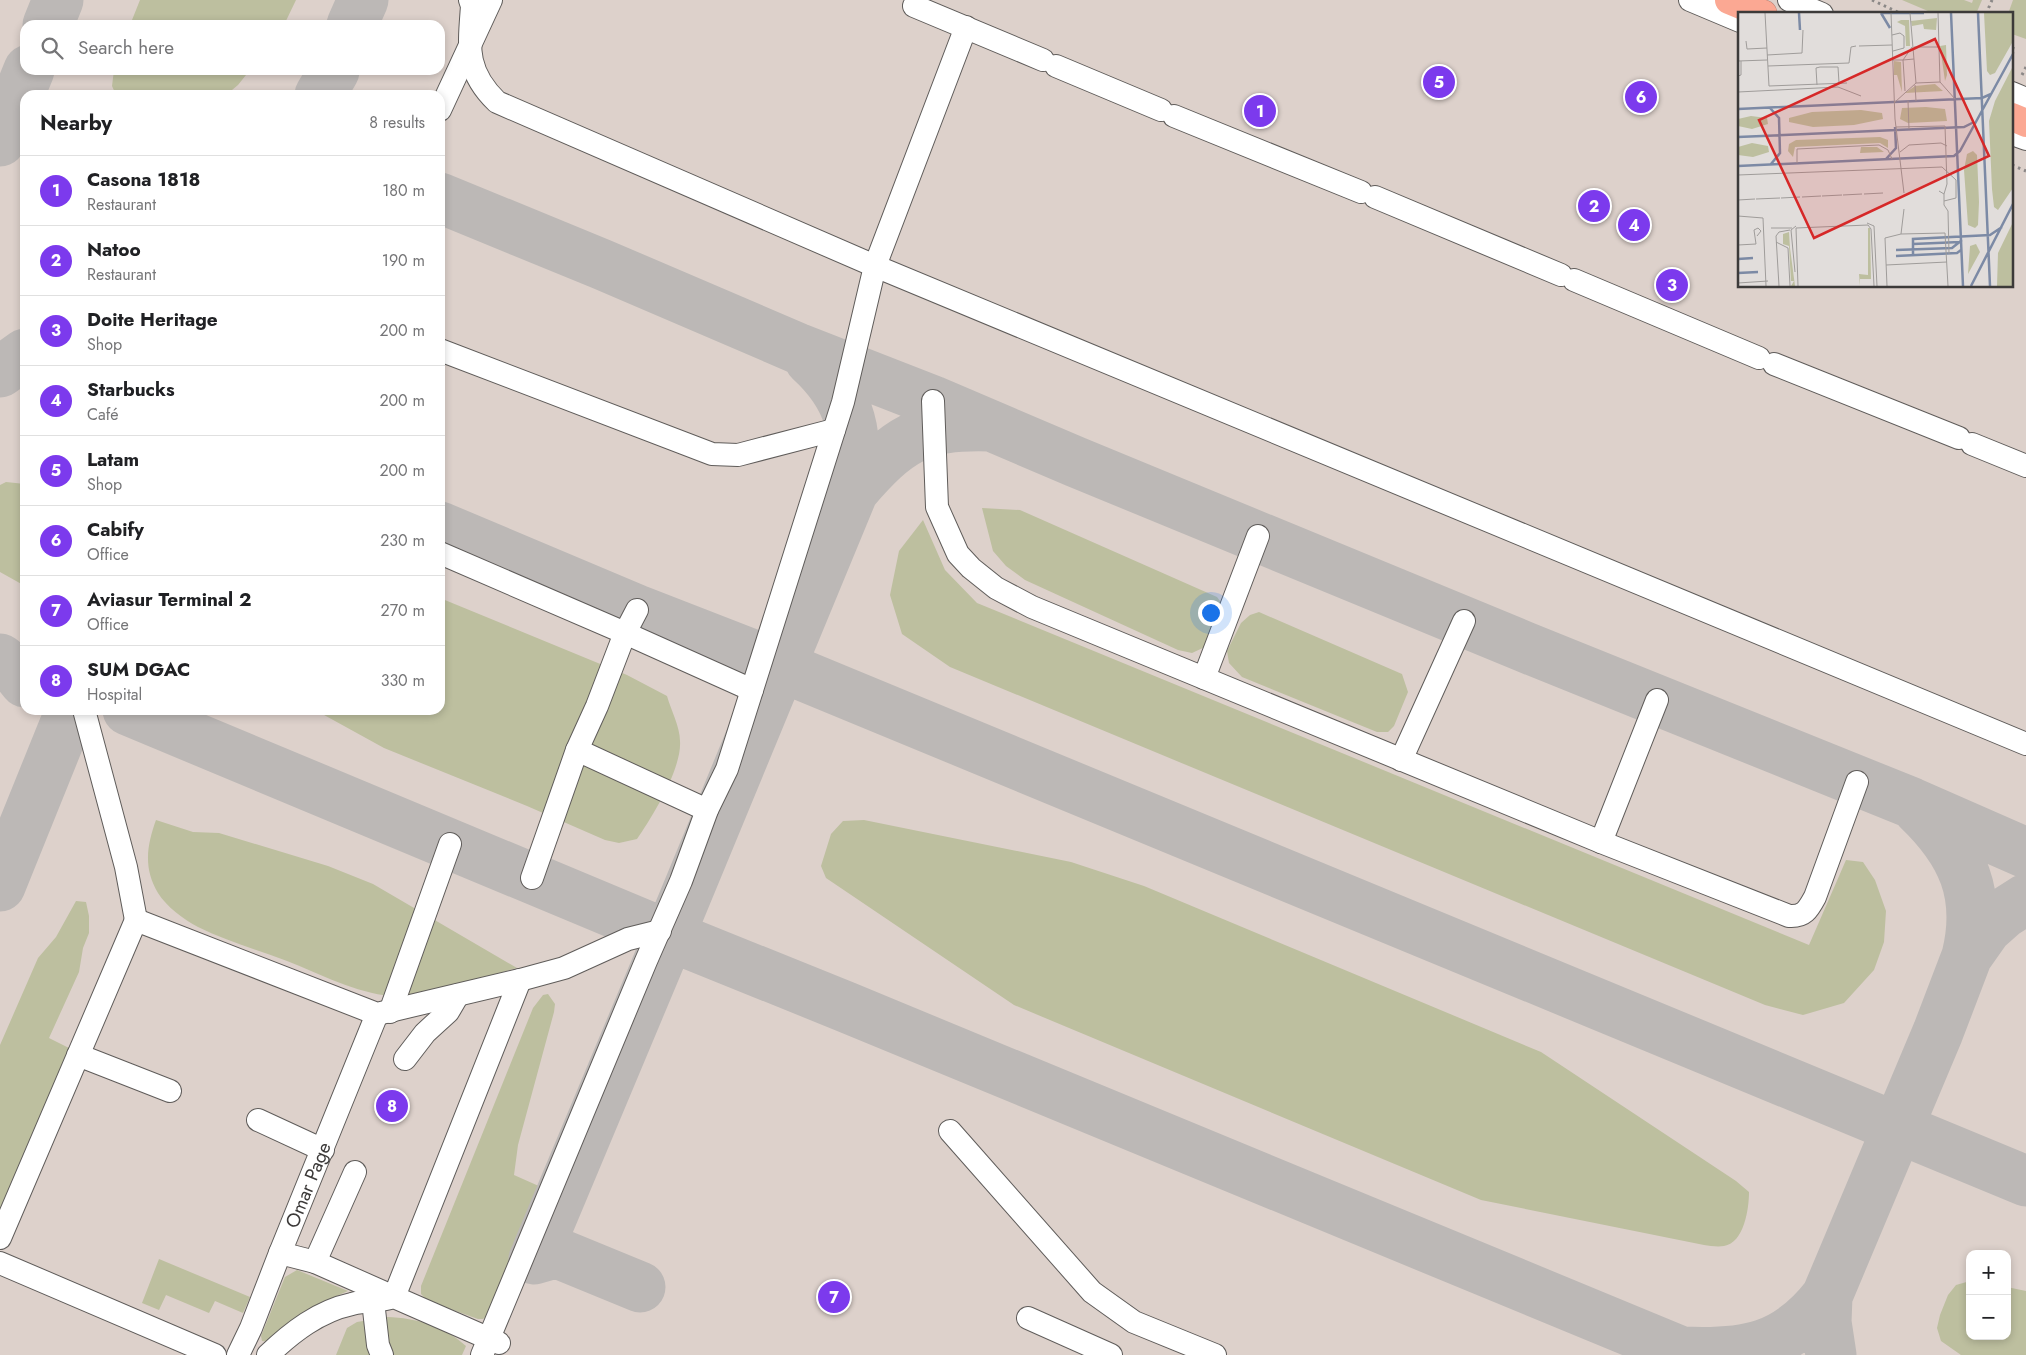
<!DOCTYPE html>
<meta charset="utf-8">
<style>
body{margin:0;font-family:Jost,sans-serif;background:#f6f6f6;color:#202124}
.controls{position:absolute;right:15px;bottom:15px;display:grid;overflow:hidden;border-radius:10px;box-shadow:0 2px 8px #0003}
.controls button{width:45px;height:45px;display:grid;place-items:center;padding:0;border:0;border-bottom:1px solid #e0e0e0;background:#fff;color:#202124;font:25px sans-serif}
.you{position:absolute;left:1210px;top:612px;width:18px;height:18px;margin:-12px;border:4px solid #fff;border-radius:50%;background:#1a73e8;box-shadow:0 0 0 8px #1a73e833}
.badge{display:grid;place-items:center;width:32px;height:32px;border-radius:50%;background:#7c3aed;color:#fff;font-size:16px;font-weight:700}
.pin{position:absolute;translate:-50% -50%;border:2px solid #fff;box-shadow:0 1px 5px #0006}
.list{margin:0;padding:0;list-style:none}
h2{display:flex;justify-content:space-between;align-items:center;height:65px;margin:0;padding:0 20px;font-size:21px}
h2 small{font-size:16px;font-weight:400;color:#757577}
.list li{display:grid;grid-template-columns:32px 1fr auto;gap:15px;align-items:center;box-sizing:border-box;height:70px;padding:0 20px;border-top:1px solid #e0e0e0}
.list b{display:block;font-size:19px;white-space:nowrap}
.list p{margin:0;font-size:16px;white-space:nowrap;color:#757577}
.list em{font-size:16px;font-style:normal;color:#757577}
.icon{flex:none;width:28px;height:28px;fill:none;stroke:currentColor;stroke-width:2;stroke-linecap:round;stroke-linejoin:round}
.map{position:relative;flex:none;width:2026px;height:1355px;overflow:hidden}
.search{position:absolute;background:#fff;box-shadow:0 2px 8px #0003;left:20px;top:20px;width:425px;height:55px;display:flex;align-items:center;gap:12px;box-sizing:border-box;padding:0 18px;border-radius:15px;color:#757577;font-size:19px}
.panel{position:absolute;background:#fff;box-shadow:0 2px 8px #0003;left:20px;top:90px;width:425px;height:625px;border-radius:15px}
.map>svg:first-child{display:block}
.built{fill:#ddd1cb;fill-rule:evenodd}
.green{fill:#bdbf9f}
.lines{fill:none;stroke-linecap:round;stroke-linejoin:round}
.taxiway{stroke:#bcb8b6;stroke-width:51}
.minor-casing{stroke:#5f5c5a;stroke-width:24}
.highway-casing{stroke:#b88274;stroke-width:29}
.path{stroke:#8b8887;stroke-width:3;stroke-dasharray:2.5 4;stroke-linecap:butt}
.minor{stroke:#fff;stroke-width:22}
.highway{stroke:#fba893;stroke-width:28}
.labels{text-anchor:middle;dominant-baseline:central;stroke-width:4;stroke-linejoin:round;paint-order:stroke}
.street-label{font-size:19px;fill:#3c3a39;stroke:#e1dddb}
.inset-river{fill:none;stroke:#7c8aa5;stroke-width:2.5}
.inset-road{fill:none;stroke:#9f9c9a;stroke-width:1}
.view{fill:#d62828;fill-opacity:0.15;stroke:#d62828;stroke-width:2.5}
.inset-edge{fill:none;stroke:#3c3a39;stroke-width:2.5}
</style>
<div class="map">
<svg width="2026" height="1355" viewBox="0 0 2026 1355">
<rect width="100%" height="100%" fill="#e1dddb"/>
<path class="built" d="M0,0H2026V1355H0ZM1740,14H2012V286H1740ZM25,25H440V70H25ZM25,95H440V710H25ZM1970,1254H2007V1336H1970Z"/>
<path class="green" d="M140,0H296L284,25H130Z
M1902,0H1964L1972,3L1973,0H1982L1976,14H1935Z
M2013,0H2026V39L2012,34V14H2008Z
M114,70H250L238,85L226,95H116L112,86Z
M6,482L25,484V586L0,572V485Z
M982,508L1020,510L1217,597L1223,605L1207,646L1192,653L1178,650L1025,580L1006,566L993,551Z
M923,520L945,570L977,603L1809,945L1846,860L1863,862L1875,880L1886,911L1884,942L1874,970L1844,1003L1803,1015L1765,1005L950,667L902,634L890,595L899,551Z
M440,598L627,675L667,696C671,710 680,727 680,741C682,768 653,816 637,839L619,843L605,840L527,806L384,748L315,710H440Z
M1259,612L1402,674L1408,692L1394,726L1388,732H1377L1242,677L1229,663L1227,651L1241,623L1250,615Z
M156,820L193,832L219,833L328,866L373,884L517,968C483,977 425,999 391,996C356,993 320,974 287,961C258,950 226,941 198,927C184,920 166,906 158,893C143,868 147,845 156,820Z
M864,820L1071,862L1144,886L1541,1052L1736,1181L1749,1192C1749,1209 1744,1243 1724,1246C1718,1247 1710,1246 1704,1245L1481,1200L1014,1005L826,878L821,866L831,834L843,821Z
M76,901L86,902L89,916V933L83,948L79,972L49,1038L69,1048L0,1210V1045L38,958L56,937Z
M548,994L555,1004L554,1012L518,1145L514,1175L541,1187L489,1314L483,1319H478L428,1301L421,1294V1286L533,1008L543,995Z
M159,1259L250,1297L243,1313L215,1301L209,1313L166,1295L159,1310L142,1303Z
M297,1270L348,1291L323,1302L270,1342L262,1341L261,1336L285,1277Z
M1970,1281V1336H2007V1287L2026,1291V1355H1961L1941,1341L1937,1328L1940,1315L1948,1295L1956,1285Z
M387,1317C417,1318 444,1326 466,1346L462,1355H336L347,1328L357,1322Z"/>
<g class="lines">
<path class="taxiway" d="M48,25L58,0
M352,25L363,0
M320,95L334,71
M0,141L29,70
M440,198L601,264L797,348L933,401L1076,462L1525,647L1912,803L2026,853
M810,360C853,399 858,436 853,491
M0,372L25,354
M440,527L637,610L763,659L2026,1181
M0,659L16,671L25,682
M128,710L670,936L846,1007L1689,1355
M1918,809C1963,852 1982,895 1967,956
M0,886L71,710
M537,1252C644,999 748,745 853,491C897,440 920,424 989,426
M534,1259L555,1253L562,1255L640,1287
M1682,1352C1746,1355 1787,1348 1827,1296
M1831,1355L1826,1322L1827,1296L1938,1032L1967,956L1986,929L2004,913L2026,899"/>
<g class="minor-casing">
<g id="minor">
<path d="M470,0L472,6C469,47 465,71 497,102L875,266L2026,744"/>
<path d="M1690,0L1740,21"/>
<path d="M1789,0L1822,14"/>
<path d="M914,6L1043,60"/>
<path d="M1056,66L1161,110"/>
<path d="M2012,93L2026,99"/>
<path d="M440,110L491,0"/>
<path d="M1174,116L1361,192"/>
<path d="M2012,134L2026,139"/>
<path d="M1375,197L1561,275"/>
<path d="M1574,280L1759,358"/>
<path d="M440,350L712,454L738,455L834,430"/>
<path d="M1774,364L1959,438"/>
<path d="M933,401L937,507L958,554L971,568L996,588L1032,607L1601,842L1789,916C1804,917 1808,910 1815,897L1857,782"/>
<path d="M1972,444L2026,466"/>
<path d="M440,553L625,633L752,690"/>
<path d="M1204,678L1258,536"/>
<path d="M84,710L126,867L136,920"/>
<path d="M577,750L707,810"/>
<path d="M1401,760L1464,621"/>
<path d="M1601,842L1657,700"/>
<path d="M532,878L577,750L597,706L625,633L637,610"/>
<path d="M390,1012L450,844"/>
<path d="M78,1055L170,1091"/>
<path d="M405,1059L425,1033L448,1012L458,995"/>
<path d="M258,1120L323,1150"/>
<path d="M950,1131L1092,1292L1134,1322L1215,1355"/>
<path d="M0,1238L136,920L377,1014L520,980L564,968L628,939L660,931"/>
<path d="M280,1253L315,1262L394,1297L520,980"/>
<path d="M315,1262L355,1172"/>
<path d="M0,1263L215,1355"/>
<path d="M373,1301L378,1345L382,1355"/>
<path d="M1028,1318L1111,1355"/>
<path id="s1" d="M238,1355L251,1328L280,1253L377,1014"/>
<path d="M268,1355C292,1332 319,1311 352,1304C366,1300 380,1302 394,1297L499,1343"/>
<path d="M482,1355L646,961L681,881L707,810L727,769L843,402L875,266L966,27"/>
</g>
</g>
<g class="highway-casing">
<path id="highway" d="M1729,0L1763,14
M2012,117L2026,123"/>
</g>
<path class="path" d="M1872,0L1902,14
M1986,14L1992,0
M2012,48L2015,49L2012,54
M2022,75L2026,67
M2012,165L2026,171"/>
<use href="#minor" class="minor"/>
<use href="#highway" class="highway"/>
</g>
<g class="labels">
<g class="street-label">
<text stroke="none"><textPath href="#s1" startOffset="184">Omar Page</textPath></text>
</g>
</g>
<g transform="translate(1738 12)">
<rect width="275" height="275" fill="#e1dddb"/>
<path d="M246,1H275L274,31L257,61L252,63L249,59ZM199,6L198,18L186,17L185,12L174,14L173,9ZM163,8H171L172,34H168L167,14L159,10ZM208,33L209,63L207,69L202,34ZM156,49L163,50L164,80L159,63H156ZM275,54V176L260,198L256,195L254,177L251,109L257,89ZM197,72L205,79L167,81L177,74ZM188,95L207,97L209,109L170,111L162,107L164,96ZM123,98L144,101L145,107L116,113L75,115L51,110V106L74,100ZM13,104L29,106L30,112L14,117L0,114V107ZM142,125L150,128V136L142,131L57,135L55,145L50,139L51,132L58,128ZM14,131L30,134L31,140L15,145L0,143V135ZM123,135H139L146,140L122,141ZM235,139L239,143L241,190L240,213L237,216L230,213L226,158L229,142ZM275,210V274H259L260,241ZM130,216H132L133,267H122V274L121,262L130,263ZM51,220L52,236L57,274H53L56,269H53L51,234L45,232V222ZM238,232L242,240L230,262L232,234Z" fill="#bdbf9f"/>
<path class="inset-river" d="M61,1L62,18M143,1H186M143,1L152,16M213,1L225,274M240,1L252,274M32,96L41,106L42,141L33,152M0,97L244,86L253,82M0,125L226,115L236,110M148,147L158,136L157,115M0,154L216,144L222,139L275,42M175,232L222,230M158,238L214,236L224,228M175,243V227L252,223L264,215M158,244L219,241L223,238M0,247L15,246M0,261L20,260M233,274L275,192"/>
<path class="inset-road" d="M27,1L31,74L109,71M153,1L157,107L166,181M172,1L178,71M154,23L162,21L166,24V36L155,39M8,29L9,37L29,36M121,34L154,33M176,35H201M29,43L64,41L65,18M154,48H165L174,35M0,49L29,48M30,54L111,51L113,35L118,34M0,64L3,63V49M202,70L217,87M79,73L78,56L82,55H100L101,71M177,73L178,89M167,79L165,48L176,47M0,80L100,75L123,84M170,89L171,117M157,90L178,71L202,70L200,1M158,115L207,114L209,172L206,182M162,140L171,133L203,131L209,134M59,151V137L99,135L141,133L150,138L154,147M0,163L204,155L218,168V186L206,189M201,179L206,182V193L210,199L211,242M126,182L145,181M105,183L124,182M84,184L104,183M64,185L83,184M43,186L62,185M18,187L42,186M0,188L17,187M0,204L25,206L28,274M129,211L136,214L139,274M33,216H54M163,222L207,221L210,274M38,230L50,236L52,274M0,233L18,232L16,218L20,216L23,219L19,224M148,253L209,250M57,260L53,218L58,214M0,271L30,269M41,274L38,224L41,220L52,218M60,274L58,216L130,213L133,217L136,274M149,274L147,226L163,222L166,197"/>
<path class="view" d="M197,27L251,144L76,226L21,108Z"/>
<rect width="275" height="275" class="inset-edge"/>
</g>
</svg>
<div class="controls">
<button>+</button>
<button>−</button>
</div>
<div class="you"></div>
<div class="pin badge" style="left:1260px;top:111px">1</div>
<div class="pin badge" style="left:1594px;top:206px">2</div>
<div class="pin badge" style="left:1672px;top:285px">3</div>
<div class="pin badge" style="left:1634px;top:225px">4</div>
<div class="pin badge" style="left:1439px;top:82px">5</div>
<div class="pin badge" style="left:1641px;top:97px">6</div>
<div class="pin badge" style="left:834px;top:1297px">7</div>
<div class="pin badge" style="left:392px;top:1106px">8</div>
<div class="search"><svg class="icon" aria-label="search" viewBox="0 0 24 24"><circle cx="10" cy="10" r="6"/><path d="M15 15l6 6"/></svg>Search here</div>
<section class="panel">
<h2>Nearby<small>8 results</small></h2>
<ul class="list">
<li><span class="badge">1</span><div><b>Casona 1818</b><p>Restaurant</p></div><em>180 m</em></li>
<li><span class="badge">2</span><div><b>Natoo</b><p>Restaurant</p></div><em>190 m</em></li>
<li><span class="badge">3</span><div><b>Doite Heritage</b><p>Shop</p></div><em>200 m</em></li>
<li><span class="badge">4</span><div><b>Starbucks</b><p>Café</p></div><em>200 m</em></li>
<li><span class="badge">5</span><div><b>Latam</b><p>Shop</p></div><em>200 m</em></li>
<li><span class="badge">6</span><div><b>Cabify</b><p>Office</p></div><em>230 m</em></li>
<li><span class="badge">7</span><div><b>Aviasur Terminal 2</b><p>Office</p></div><em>270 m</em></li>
<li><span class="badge">8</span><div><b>SUM DGAC</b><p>Hospital</p></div><em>330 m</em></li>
</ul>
</section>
</div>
